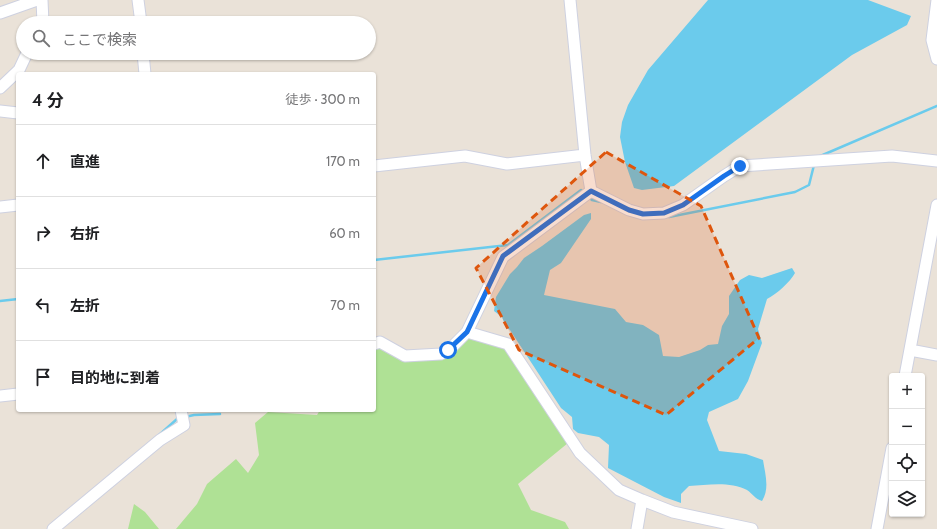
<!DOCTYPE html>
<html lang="ja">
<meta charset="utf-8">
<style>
body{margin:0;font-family:Cabin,"Noto Sans JP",sans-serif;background:#f6f6f6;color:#202124}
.controls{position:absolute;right:12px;bottom:12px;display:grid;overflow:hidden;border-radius:4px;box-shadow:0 1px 3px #0004}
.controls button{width:36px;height:36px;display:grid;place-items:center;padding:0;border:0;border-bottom:1px solid #e0e0e0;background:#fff;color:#202124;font:20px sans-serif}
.stop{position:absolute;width:12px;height:12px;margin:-9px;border:3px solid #1a73e8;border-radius:50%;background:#fff}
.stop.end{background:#1a73e8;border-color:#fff;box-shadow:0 1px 4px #0008}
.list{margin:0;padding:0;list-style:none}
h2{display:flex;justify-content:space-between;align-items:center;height:52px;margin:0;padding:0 16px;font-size:17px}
h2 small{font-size:13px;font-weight:400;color:#757577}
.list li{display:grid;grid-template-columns:26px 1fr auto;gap:12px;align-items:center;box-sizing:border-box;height:72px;padding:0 16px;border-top:1px solid #e0e0e0}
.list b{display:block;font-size:15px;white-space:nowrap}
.list em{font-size:13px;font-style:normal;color:#757577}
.icon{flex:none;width:22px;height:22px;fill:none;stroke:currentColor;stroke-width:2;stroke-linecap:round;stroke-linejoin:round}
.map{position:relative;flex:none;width:937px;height:529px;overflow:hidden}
.search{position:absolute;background:#fff;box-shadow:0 1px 3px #0004;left:16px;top:16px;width:360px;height:44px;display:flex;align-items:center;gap:10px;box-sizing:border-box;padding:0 14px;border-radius:22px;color:#757577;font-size:15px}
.panel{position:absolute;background:#fff;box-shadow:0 1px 3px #0004;left:16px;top:72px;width:360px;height:340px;border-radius:4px}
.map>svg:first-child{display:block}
.green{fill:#afe195}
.water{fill:#6bcbec}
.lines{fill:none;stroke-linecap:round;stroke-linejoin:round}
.stream{stroke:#6bcbec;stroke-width:2.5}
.minor-casing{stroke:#ced1e0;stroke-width:13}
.minor{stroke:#fff;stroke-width:11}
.route{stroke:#1a73e8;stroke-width:5}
.marked{fill:#de560d;fill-opacity:0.2;stroke:#de560d;stroke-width:3;stroke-dasharray:8 5;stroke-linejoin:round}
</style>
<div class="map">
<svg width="937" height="529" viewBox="0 0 937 529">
<rect width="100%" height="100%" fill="#eae2d8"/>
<path class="green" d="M468,338L508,348L568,443L518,484L531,510L565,522L569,529H176L197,504L207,484L236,459L248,473L259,455L255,423L268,412L317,415L320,410H374V350L380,345L402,360L444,358Z
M134,504L145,512L159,529H128Z"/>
<path class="water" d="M708,0H868L911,16L907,25L852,55L674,186L642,190L634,188L625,162L620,137L622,122L628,105L648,70Z
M591,213V219L561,263L550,270L544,295L615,309L626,322L643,325L659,335L663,356L679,357L700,350L708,345L718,344L722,326L729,314V296L740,280L749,275L762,278L792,268L795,273C790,282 777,294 767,299L758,329L762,343L748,381L738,399L709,412L707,420L719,451L746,454L763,460C765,473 770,489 762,501C755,499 753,494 747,490C730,481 707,485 689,486L681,494V503L664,497L608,468L609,445L599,437L578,433L573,429L572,417L561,408L510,330L506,327L502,317L494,311L496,297L510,274L517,267L524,258L542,246L584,215Z"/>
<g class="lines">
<path class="stream" d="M818,157L937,106
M588,196L592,200L601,202
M669,217L795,192L809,185L814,165
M374,260L508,245L581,190L584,193
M0,301L18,299
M185,417L194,415L220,414
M159,435L177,419H180"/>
<g class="minor-casing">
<path id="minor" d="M42,0L43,23
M138,0L141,23
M570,0L585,155L591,191
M937,0L932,40L937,59
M0,13L37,0
M143,53L145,74
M0,88L19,70L27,53
M0,111L18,113
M374,166L465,156L507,164L585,155
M591,191L629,210L643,214L664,213L683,205L724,176L740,166L892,156L937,161
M0,207L18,205
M467,332L508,344L580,453L619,490L642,500L673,512L752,529
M374,344L380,342L405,356L441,354L449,350L467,332L503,257L591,191
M910,350L937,355
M905,376L937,205
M0,396L18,394
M53,529L160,440L184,425L181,410
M637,529L642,500
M877,529L892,448"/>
</g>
<use href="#minor" class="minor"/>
</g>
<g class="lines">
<path class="route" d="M448,350L467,332L503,256L591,191L629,210L643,214L664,213L683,205L724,176L740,166"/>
</g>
<path class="marked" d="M606,152L701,206L759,338L666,415L519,350L476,268Z"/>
</svg>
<div class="controls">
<button>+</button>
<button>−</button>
<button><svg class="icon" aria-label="locate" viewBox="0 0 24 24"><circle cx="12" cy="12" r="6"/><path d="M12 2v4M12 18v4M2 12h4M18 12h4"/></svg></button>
<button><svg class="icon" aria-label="layers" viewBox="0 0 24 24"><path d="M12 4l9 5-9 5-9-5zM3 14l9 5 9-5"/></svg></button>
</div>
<div class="stop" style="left:448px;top:350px"></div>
<div class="stop end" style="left:740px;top:166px"></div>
<div class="search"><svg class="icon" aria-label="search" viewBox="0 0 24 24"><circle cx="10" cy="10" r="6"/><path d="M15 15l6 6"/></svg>ここで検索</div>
<section class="panel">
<h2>4 分<small>徒歩 · 300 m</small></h2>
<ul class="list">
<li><svg class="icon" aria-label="ahead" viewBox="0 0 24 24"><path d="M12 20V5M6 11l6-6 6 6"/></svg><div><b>直進</b></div><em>170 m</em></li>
<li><svg class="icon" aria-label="right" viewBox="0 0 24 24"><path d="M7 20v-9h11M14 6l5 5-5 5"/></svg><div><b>右折</b></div><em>60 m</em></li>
<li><svg class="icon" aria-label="left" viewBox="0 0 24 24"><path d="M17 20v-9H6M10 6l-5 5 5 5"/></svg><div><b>左折</b></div><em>70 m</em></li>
<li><svg class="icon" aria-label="arrive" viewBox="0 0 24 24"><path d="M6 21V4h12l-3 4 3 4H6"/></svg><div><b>目的地に到着</b></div></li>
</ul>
</section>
</div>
